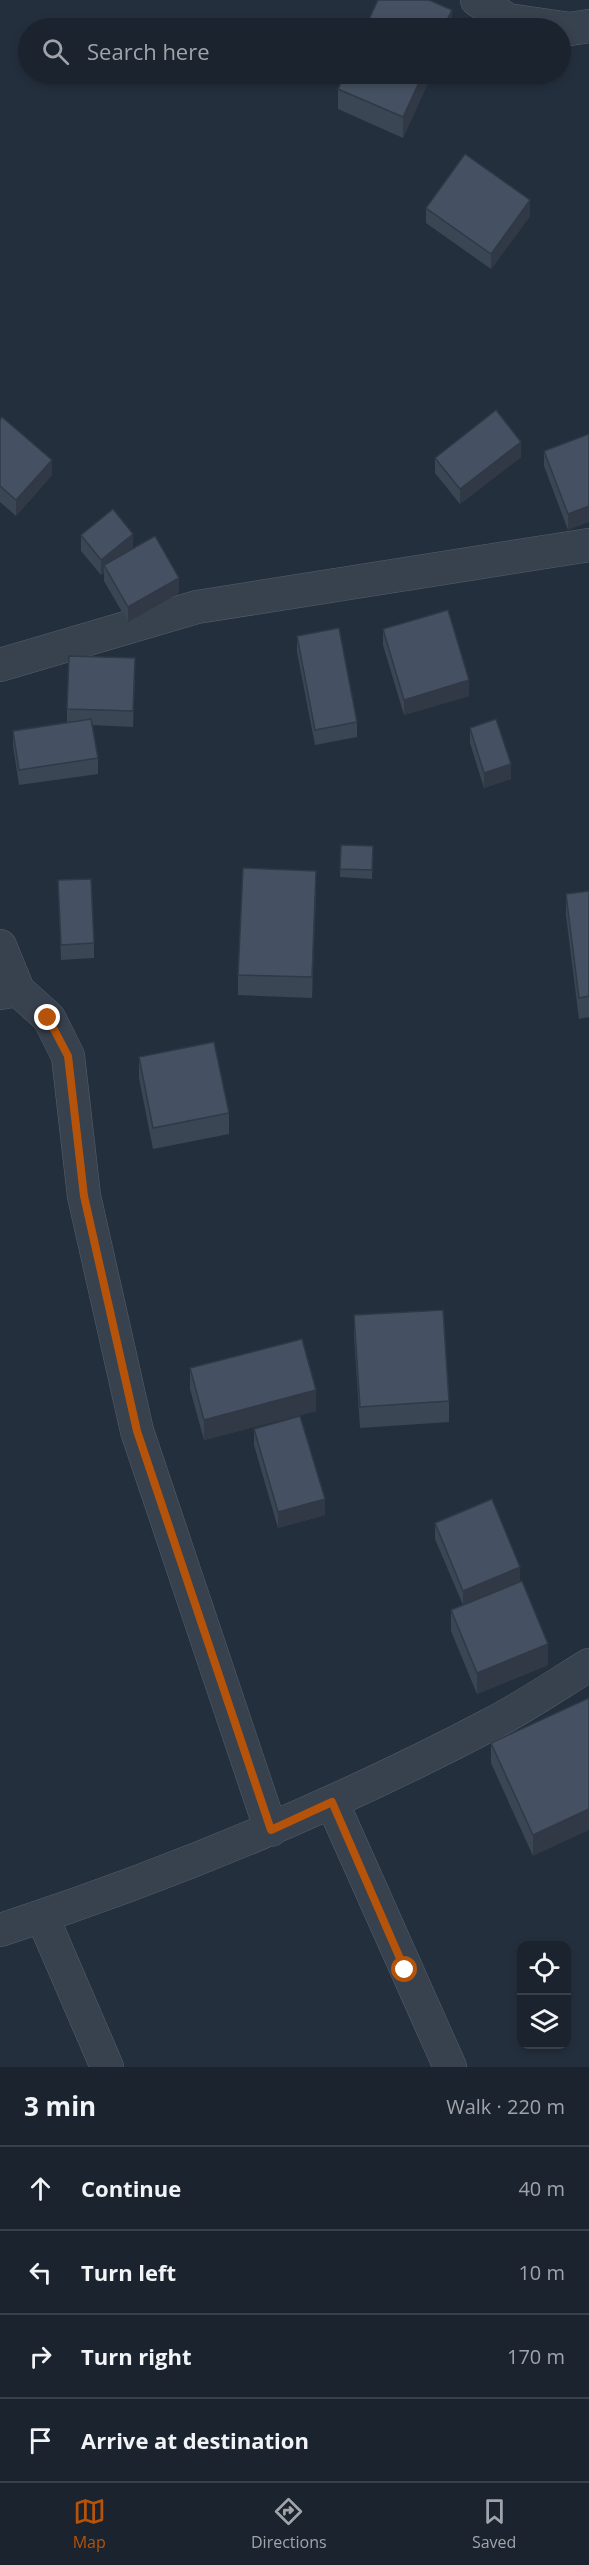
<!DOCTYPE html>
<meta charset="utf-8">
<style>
body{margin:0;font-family:"Open Sans",sans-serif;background:#282f3a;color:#f1f3f6}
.controls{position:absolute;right:18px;bottom:18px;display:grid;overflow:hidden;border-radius:12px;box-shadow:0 3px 9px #0003}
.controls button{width:54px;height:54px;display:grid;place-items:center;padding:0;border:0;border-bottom:2px solid #39404a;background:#1b232e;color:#f1f3f6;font:30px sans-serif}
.stop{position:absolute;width:18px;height:18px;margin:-14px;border:4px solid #b45309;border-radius:50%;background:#fff}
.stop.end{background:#b45309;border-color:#fff;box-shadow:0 2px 6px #0008}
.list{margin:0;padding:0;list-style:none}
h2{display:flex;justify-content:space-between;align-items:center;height:78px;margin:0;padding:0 24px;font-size:26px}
h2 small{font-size:20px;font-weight:400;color:#a0a4aa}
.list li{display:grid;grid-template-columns:39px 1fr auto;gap:18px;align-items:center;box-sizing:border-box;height:84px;padding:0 24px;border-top:2px solid #39404a}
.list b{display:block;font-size:22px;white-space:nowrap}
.list em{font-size:20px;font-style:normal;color:#a0a4aa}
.icon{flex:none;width:33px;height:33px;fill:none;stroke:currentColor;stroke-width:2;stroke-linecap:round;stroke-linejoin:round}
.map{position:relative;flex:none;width:589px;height:2067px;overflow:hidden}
.search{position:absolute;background:#1b232e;box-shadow:0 3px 9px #0003;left:18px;right:18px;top:18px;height:66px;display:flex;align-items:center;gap:15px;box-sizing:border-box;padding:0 21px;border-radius:33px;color:#a0a4aa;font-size:22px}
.sheet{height:414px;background:#1b232e}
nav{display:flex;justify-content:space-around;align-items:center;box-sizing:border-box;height:84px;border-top:2px solid #39404a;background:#1b232e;font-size:16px;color:#a0a4aa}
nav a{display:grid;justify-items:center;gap:3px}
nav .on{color:#b45309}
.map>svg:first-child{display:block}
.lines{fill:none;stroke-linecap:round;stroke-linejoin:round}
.street-casing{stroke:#565f6c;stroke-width:34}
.street{stroke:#38414e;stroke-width:33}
.wall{fill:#3b4654}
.shaded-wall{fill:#303945}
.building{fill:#455162;stroke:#303945;stroke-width:1.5}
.route{stroke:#b45309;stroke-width:8}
</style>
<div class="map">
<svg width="589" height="2067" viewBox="0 0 589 2067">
<rect width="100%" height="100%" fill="#242f3e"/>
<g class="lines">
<g class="street-casing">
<path id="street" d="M477,0L508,20L570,29L589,26
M0,665L197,607L589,545
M0,946L18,990
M0,993L18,990L49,1018L68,1056L84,1196L137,1431L271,1830
M332,1802L450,2067
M42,1916L107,2067
M0,1930C170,1875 337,1805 495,1722C527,1705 558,1684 589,1665"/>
</g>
<use href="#street" class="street"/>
</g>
<path class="wall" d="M345,74H432L403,138L338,109V89Z
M426,208L530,216L491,269L426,223Z
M0,420L52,475L16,516L0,502Z
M589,434L568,530L544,466V451Z
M521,457L460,504L435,473V458Z
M81,535L133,549L179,593L128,622L104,581V573L101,575L81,551Z
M383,629L469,696L404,715L383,645Z
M297,636L357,722V737L315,745L297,652Z
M135,673L133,727L92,725L98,758V774L19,785L13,746V731L67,722V709Z
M470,728L511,779L484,788L470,743Z
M341,845L373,854L372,879L340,877Z
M58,880L94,943V958L61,960Z
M316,891L312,998L238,995V975Z
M589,891V1017L579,1019L566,915V894Z
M139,1057L229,1113V1134L153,1149L139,1078Z
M354,1315L449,1401V1422L360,1428L354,1336Z
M190,1368L316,1411L204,1440L190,1389Z
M254,1429L325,1515L278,1528L254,1445Z
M435,1523L520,1582L548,1665L477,1694L451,1631V1610L463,1605L435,1539Z
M589,1698L533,1856L491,1763V1743Z"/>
<path class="shaded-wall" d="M452,10V28H443Z
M423,74H432L403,138V117Z
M530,200V216L491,269V254Z
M521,442V457L460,504V489Z
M52,460V475L16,516V500Z
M589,506V522L568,530V514Z
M133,534V550L104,565V573L101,575V560Z
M179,578V593L128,622V607Z
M469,680V696L404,715V700Z
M511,764V779L484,788V773Z
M316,871V891L312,998V977Z
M316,1390V1411L204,1440V1420Z
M325,1499V1515L278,1528V1512Z
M520,1567V1583L463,1606V1591Z
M548,1644V1665L477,1694V1673Z
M589,1809V1830L533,1856V1835Z"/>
<path class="building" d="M378,0H429L452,10L443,28H365Z
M345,74H423L403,117L338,89Z
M465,154L530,200L491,254L426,208Z
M496,410L521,442L460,489L435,458Z
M2,417L52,460L16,500L0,486V420Z
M589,434V506L568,514L544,451Z
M113,509L133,534L101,560L81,535Z
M155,536L179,578L128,607L104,565Z
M448,610L469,680L404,700L383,629Z
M339,628L357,722L315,730L297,636Z
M69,656L135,658L133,711L67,709Z
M91,719L98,758L19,770L13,731Z
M496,719L511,764L484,773L470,728Z
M341,845L373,846L372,870L340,869Z
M243,868L316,871L312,977L238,975Z
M91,879L94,943L61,945L58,880Z
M589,891V996L579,998L566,894Z
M214,1042L229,1113L153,1128L139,1057Z
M443,1310L449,1401L360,1407L354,1315Z
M302,1339L316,1390L204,1420L190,1368Z
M300,1416L325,1499L278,1512L254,1429Z
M492,1499L520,1567L463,1591L435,1523Z
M522,1581L548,1644L477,1673L451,1610Z
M589,1698V1809L533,1835L491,1743Z"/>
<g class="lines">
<path class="route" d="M48,1018L68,1056L84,1196L137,1431L271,1830L332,1802L405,1970"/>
</g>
</svg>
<div class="controls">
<button><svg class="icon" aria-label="locate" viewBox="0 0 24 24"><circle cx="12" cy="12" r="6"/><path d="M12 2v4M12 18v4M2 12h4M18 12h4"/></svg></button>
<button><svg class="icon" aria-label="layers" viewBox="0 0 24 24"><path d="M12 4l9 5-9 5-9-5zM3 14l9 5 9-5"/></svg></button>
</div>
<div class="stop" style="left:405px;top:1970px"></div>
<div class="stop end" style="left:48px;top:1018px"></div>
<div class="search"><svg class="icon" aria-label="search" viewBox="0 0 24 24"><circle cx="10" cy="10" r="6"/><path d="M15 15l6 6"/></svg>Search here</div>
</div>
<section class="sheet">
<h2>3 min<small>Walk · 220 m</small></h2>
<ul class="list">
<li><svg class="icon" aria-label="ahead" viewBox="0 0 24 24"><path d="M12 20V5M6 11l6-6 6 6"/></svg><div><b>Continue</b></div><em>40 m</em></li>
<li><svg class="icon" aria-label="left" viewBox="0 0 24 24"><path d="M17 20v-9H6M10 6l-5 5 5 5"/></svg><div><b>Turn left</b></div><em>10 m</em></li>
<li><svg class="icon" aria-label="right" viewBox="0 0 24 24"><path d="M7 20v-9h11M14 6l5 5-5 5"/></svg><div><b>Turn right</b></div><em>170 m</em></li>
<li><svg class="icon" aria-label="arrive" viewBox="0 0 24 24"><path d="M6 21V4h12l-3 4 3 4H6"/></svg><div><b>Arrive at destination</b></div></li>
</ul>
</section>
<nav>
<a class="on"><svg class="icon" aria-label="map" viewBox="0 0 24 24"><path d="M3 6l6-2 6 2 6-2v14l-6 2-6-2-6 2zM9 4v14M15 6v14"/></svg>Map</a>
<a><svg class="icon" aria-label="directions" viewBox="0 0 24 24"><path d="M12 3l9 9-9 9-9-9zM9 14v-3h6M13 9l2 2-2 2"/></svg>Directions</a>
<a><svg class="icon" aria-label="saved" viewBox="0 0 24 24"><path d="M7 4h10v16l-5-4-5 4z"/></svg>Saved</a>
</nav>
